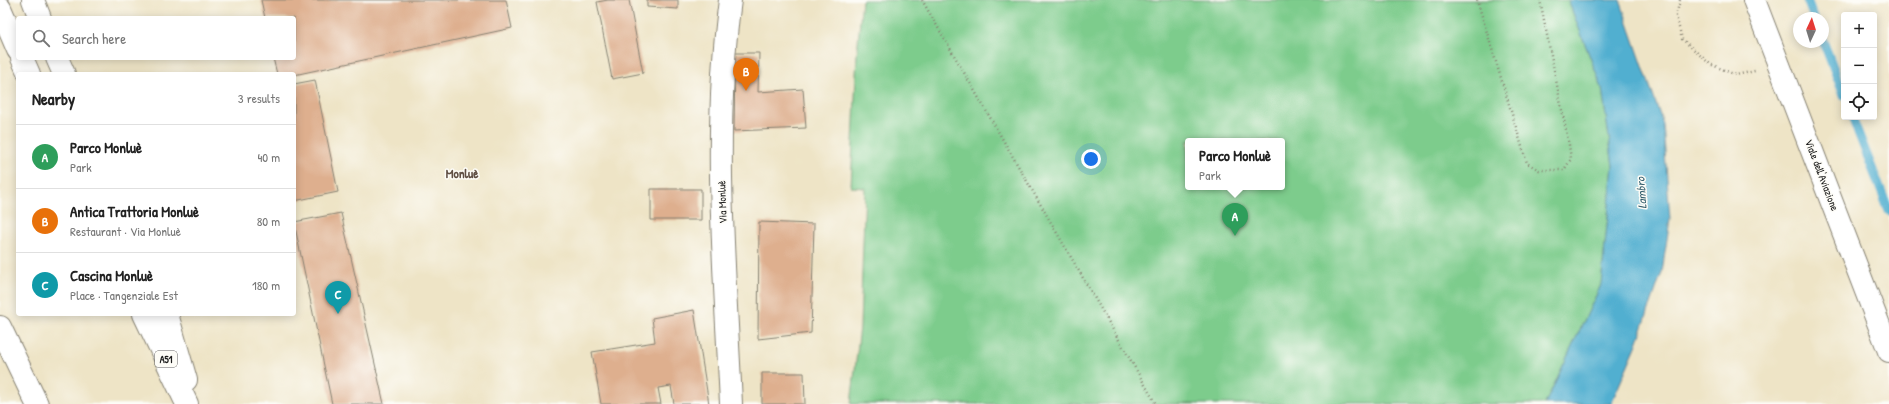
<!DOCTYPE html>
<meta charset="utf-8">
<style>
body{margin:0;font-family:"Patrick Hand",sans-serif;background:#f2f2f2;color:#222}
.controls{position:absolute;right:12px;top:12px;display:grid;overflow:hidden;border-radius:4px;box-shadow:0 2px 10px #0003}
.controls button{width:36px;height:36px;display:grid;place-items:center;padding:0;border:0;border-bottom:1px solid #e0e0e0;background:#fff;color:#222;font:20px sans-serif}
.compass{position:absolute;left:1793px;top:12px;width:36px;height:36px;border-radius:50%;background:#fff;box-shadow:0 2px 10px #0003;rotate:4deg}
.you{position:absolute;left:1091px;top:159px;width:14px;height:14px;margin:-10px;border:3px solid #fff;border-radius:50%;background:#1a73e8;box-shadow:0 0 0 6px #1a73e833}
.badge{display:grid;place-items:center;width:26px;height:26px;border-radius:50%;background:#0b8043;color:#fff;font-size:13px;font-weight:700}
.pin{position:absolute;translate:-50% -33px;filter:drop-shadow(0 1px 2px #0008)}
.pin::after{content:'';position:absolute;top:21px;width:14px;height:12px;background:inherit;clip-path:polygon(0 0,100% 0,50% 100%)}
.popup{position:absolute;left:1185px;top:138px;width:100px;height:52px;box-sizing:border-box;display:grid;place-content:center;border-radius:4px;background:#fff;filter:drop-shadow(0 1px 3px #0005);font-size:13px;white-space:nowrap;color:#767676}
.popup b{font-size:15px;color:#222}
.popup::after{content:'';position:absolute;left:50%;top:100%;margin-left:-8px;border:8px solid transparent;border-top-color:#fff}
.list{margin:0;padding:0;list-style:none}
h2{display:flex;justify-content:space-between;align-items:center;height:52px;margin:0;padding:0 16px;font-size:17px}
h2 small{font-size:13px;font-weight:400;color:#767676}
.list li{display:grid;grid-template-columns:26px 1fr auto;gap:12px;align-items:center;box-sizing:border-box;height:64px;padding:0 16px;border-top:1px solid #e0e0e0}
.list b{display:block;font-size:15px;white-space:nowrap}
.list p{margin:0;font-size:13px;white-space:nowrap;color:#767676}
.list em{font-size:13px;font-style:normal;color:#767676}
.icon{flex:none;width:22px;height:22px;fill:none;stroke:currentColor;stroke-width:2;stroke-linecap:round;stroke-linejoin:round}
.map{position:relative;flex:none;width:1889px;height:404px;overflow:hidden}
.search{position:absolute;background:#fff;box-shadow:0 2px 10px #0003;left:16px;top:16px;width:280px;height:44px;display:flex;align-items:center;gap:10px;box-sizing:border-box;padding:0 14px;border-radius:4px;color:#767676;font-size:15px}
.panel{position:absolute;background:#fff;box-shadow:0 2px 10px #0003;left:16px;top:72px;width:280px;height:244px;border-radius:4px}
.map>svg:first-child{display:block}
.green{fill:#7dcc8c;stroke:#4c7454;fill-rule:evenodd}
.water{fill:#51afd0;stroke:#366676}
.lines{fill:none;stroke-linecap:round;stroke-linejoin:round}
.stream{stroke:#51afd0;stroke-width:9}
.building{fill:#deaf8e}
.minor-casing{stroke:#858071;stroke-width:24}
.motorway-casing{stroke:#858071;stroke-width:24}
.path{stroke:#858071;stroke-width:2.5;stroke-dasharray:1 3;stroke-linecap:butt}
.minor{stroke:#fff;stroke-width:22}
.motorway{stroke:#fff;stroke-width:22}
.labels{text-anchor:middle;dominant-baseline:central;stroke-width:3;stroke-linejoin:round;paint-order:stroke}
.shield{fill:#fdfcf7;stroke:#605f5e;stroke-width:1}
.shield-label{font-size:10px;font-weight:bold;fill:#1c1c1c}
.street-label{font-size:11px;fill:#1c1c1c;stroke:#fdfcf7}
.water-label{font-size:12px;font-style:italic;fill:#345e6d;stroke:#fdfcf7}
.quarter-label{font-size:13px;font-weight:bold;fill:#604f44;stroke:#fdfcf7}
</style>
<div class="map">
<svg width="1889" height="404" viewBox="0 0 1889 404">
<rect width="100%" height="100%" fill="#fdfcf7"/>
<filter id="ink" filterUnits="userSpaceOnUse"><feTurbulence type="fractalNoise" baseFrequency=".025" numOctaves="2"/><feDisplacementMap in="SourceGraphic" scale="8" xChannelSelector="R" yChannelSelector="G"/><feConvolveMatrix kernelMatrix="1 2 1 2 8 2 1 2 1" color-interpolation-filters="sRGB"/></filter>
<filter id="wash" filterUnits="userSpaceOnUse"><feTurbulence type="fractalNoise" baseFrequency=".012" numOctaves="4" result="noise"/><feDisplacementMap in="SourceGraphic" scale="16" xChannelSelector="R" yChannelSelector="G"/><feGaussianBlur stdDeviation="0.9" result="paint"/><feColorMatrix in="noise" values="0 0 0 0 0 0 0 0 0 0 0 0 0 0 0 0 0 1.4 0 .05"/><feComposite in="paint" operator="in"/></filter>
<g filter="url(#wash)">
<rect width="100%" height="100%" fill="#eee4c6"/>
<path class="green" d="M862,0H1568L1602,88L1613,166L1601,285L1545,404H851L860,327L865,188L851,187L857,53ZM1188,141H1282V187H1188Z"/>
<path class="water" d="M1568,0H1620L1663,124L1670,219L1662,272L1637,344L1611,404H1545L1601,285L1613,166L1602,88Z"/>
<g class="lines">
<path class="stream" d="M1807,0L1814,18
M1823,41L1844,95
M1852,117L1889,211"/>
</g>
<g id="blocks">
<path class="building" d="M261,0H506L512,28L294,75L277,74L273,58H294V18H265Z
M608,0H629L643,73L612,79L597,2Z
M647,0H678V9L647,7Z
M735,53H759L758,92L803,89L806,128L734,131Z
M315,80L338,192L294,201V84Z
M651,189H701V220H651Z
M341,213L384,404H332L294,222Z
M759,222L814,224L811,333L758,339Z
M694,310L709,404H674L671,386L658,388L661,404H601L592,352L655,342L652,318Z
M762,373H804L805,404H762Z"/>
</g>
</g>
<g filter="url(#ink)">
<use href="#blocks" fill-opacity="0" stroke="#858071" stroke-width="1"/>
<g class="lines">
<g class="minor-casing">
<path id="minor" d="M730,0C712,134 725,270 731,404
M1754,0L1889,351"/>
</g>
<g class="motorway-casing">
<path id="motorway" d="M33,0L40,18
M0,8L18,50
M22,58L29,74
M57,58L64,74
M144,314L187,404
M167,314L186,380
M0,327L37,404"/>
</g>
<path class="path" d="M922,0L1156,404
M1477,0L1527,163L1539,170H1564L1571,159L1569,145L1540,0
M1680,0L1676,16L1682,39L1710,64L1736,75L1755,71"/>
<use href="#minor" class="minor"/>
<use href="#motorway" class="motorway"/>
</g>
</g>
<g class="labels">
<rect class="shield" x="155" y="351" width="22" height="16" rx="3"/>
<g class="shield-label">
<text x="166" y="359">A51</text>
</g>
<g class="street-label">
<text transform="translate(1822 175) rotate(69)">Viale dell'Aviazione</text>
<text transform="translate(722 202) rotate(-92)">Via Monluè</text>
</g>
<g class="water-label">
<text transform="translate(1641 193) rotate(-94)">Lambro</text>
</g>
<g class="quarter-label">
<text x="462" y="173">Monluè</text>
</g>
</g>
</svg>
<div class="controls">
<button>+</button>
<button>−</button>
<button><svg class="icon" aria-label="locate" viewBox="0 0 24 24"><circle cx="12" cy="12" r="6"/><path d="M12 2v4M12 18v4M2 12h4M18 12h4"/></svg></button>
</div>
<svg class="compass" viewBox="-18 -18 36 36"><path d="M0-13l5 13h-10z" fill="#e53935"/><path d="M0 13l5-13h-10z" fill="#767676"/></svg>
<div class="you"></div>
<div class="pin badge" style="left:1235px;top:236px;background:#2e9e5b">A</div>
<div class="popup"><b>Parco Monluè</b>Park</div>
<div class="pin badge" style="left:746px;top:91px;background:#e8710a">B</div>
<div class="pin badge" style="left:338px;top:314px;background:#0f9aa8">C</div>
<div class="search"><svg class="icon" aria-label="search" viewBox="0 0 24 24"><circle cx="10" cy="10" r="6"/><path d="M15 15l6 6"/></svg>Search here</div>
<section class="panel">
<h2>Nearby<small>3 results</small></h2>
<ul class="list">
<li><span class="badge" style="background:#2e9e5b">A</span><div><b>Parco Monluè</b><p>Park</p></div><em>40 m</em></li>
<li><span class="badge" style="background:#e8710a">B</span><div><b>Antica Trattoria Monluè</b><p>Restaurant · Via Monluè</p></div><em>80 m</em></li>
<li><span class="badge" style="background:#0f9aa8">C</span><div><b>Cascina Monluè</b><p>Place · Tangenziale Est</p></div><em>180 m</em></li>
</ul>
</section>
</div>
